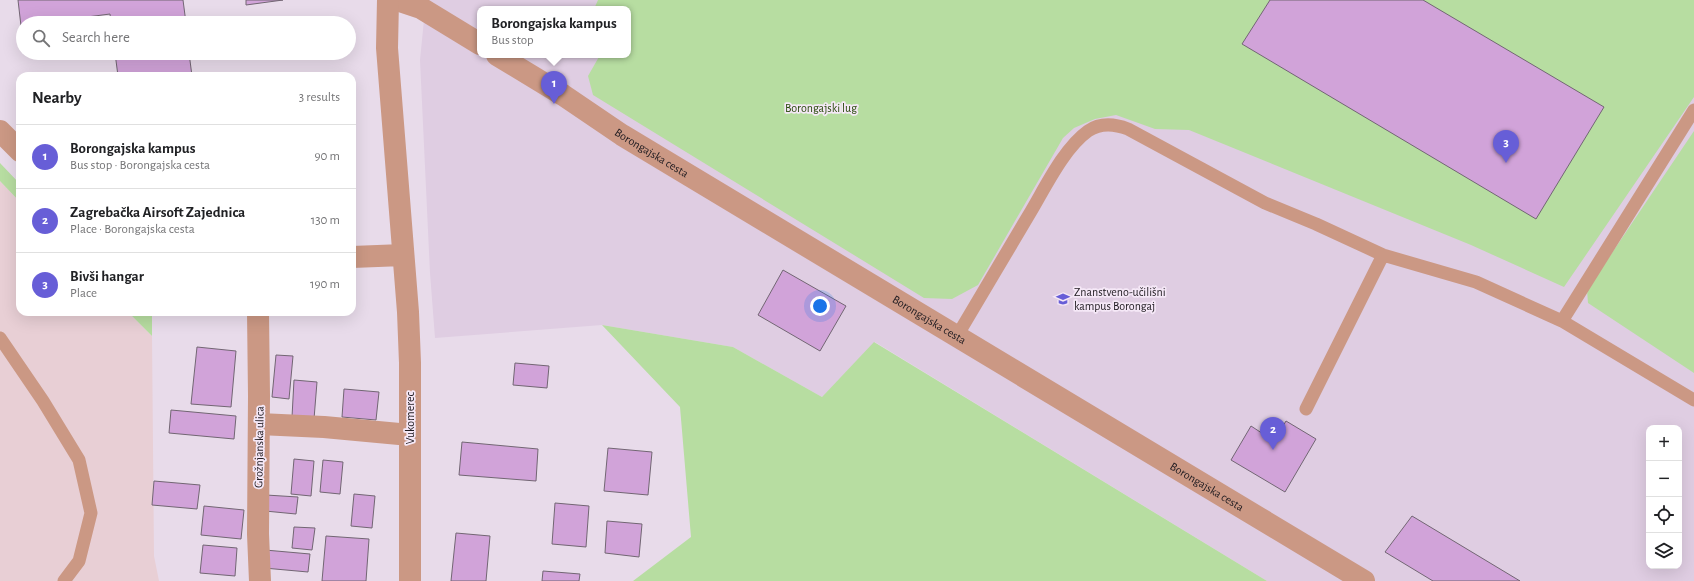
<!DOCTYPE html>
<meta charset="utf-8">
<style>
body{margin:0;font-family:"Alegreya Sans",sans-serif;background:#f2f2f2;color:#202124}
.controls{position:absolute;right:12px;bottom:12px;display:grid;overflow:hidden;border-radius:8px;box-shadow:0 4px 16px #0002}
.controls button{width:36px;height:36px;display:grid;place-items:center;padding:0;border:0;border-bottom:1px solid #e0e0e0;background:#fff;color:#202124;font:20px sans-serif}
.you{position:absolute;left:820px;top:306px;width:14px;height:14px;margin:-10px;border:3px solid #fff;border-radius:50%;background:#1a73e8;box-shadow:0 0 0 6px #1a73e833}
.badge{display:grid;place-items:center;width:26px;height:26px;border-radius:50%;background:#675ed7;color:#fff;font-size:13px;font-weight:700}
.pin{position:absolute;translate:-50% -33px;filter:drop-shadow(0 1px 2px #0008)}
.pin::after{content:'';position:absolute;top:21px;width:14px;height:12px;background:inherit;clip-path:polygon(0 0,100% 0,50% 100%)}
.popup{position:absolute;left:477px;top:6px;width:154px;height:52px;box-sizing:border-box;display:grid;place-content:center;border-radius:8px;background:#fff;filter:drop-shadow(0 1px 3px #0005);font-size:13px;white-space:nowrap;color:#757577}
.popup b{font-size:15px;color:#202124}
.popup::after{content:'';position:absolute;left:50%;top:100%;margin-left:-8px;border:8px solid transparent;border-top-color:#fff}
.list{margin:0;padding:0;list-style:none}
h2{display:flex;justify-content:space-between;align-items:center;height:52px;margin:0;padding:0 16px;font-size:17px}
h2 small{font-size:13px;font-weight:400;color:#757577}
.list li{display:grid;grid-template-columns:26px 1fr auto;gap:12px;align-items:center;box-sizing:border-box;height:64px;padding:0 16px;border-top:1px solid #e0e0e0}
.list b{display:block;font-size:15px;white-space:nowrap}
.list p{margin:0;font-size:13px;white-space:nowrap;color:#757577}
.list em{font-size:13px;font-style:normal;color:#757577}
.icon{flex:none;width:22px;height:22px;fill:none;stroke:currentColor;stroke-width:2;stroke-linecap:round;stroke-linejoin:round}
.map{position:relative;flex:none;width:1694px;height:581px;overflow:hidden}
.search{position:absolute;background:#fff;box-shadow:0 4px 16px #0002;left:16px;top:16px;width:340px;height:44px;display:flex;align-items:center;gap:10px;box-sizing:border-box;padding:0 14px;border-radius:22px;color:#757577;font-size:15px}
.panel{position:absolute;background:#fff;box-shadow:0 4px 16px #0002;left:16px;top:72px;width:340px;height:244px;border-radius:12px}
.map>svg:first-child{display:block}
.industrial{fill:#e8cfd5}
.built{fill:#dfcde2;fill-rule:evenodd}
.green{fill:#b7dda1}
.building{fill:#d1a3d9;stroke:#726673}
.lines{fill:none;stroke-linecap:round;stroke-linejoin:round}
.service{stroke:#cb9884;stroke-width:13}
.minor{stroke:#cb9884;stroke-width:22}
.tertiary{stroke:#cb9884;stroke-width:22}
.labels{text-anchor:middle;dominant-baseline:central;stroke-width:3.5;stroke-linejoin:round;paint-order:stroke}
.park-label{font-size:12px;fill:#294a0c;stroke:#f5e8f7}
.street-label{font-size:12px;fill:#1f1b20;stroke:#f5e8f7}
.poi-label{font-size:12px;fill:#1f1b20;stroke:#f5e8f7;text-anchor:start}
</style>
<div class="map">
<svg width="1694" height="581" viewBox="0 0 1694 581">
<rect width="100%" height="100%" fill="#e8dbea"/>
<path class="industrial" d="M0,181L20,202V312H128L152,336L154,556L159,581H0Z"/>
<path class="built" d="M426,0H1694V581H1267L875,342L822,397L733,347L602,325L435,338L430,273L420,60ZM480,9H628V55H480ZM1649,428H1679V566H1649Z"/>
<path class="green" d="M598,0H1694V97L1564,287L1471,245L1189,130L1155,129L1116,115L1095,119L1074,128L1063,138L978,285L952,299L924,298L593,95L588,76L600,55H628V9H594Z
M1694,131V373L1588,303L1587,290Z
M0,163L20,184V202L0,181Z
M128,312H152V336Z
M602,325L733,347L822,397L874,342L1267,581H633L691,537L680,407Z"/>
<path class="building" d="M18,0H183L186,23H111L110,14L41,23H23V25L21,26Z
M246,0H283L246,5Z
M1270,0H1423L1604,107L1536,219L1242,44Z
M115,53H189L192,76H118Z
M783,270L846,306L820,351L758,315Z
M197,347L236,351L231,407L191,404Z
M276,355L293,356L289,399L272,397Z
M515,363L549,366L547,388L513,385Z
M294,380L317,382L314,419L292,417Z
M344,389L379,392L376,420L342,417Z
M171,410L236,416L234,439L169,433Z
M1286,421L1316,439L1285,492L1231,460L1251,426L1274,441Z
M462,442L538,449L536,481L459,475Z
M608,448L652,452L648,495L604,491Z
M294,459L314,461L311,496L291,494Z
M323,460L343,462L340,494L320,492Z
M154,481L200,485L197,509L152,505Z
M354,494L375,496L372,528L351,526Z
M266,495L298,497L296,514L265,511Z
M555,503L589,506L586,547L552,544Z
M204,506L244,510L241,539L201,535Z
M1412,516L1520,581H1433L1385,552Z
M607,521L642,524L639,557L605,553Z
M294,527L315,528L312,550L292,548Z
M456,533L490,536L486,581H451Z
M326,536L369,539L366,581H322Z
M203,545L237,548L235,576L200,573Z
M265,550L310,554L308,572L264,568Z
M543,571L580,574L579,581H542Z"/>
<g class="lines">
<path class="service" d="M1562,321L1694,110
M957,336C981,295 1006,254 1030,213C1045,188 1064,148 1088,131C1101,122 1115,124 1128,129L1265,203L1316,224L1383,255L1476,282L1562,321L1694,400
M0,338L43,401L79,460L91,513L79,561L64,581
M1306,409L1383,255"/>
<g class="minor">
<path d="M397,0L421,8L480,44"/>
<path id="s1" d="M497,55L563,95L622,135L1364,581"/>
<path d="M258,312L259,396L258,534L260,581"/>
<path d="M259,424L324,427L410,435"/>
</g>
<path class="tertiary" d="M388,0L387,48L408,312L410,363V581
M0,131L20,151
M352,257L403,255"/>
</g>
<defs>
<g id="university-bare" transform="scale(1.08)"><path d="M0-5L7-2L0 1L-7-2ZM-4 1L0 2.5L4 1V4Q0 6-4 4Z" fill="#675ed7" stroke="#f5e8f7" stroke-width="2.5" paint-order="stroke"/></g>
</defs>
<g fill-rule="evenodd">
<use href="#university-bare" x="1063" y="299"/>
</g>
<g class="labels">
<g class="park-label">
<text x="821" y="108">Borongajski lug</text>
</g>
<g class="street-label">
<text stroke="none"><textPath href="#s1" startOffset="183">Borongajska cesta</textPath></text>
<text stroke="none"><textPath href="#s1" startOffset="507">Borongajska cesta</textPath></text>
<text transform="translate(410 418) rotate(-90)">Vukomerec</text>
<text transform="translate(259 447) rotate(-89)">Grožnjanska ulica</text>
<text stroke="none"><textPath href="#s1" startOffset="831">Borongajska cesta</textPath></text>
</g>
<g class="poi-label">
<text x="1074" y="292">Znanstveno-učilišni<tspan x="1074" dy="14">kampus Borongaj</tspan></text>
</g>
</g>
</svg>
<div class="controls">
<button>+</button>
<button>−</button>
<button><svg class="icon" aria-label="locate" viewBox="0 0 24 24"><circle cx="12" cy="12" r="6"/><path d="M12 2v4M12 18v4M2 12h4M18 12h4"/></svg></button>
<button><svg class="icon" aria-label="layers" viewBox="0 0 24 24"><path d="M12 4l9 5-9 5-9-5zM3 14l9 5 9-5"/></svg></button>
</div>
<div class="you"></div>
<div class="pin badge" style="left:554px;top:104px">1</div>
<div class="popup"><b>Borongajska kampus</b>Bus stop</div>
<div class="pin badge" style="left:1273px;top:450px">2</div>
<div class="pin badge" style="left:1506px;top:163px">3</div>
<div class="search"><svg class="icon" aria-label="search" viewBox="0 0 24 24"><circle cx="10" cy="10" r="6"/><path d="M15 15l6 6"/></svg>Search here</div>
<section class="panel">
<h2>Nearby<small>3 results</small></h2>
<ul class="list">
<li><span class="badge">1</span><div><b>Borongajska kampus</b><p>Bus stop · Borongajska cesta</p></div><em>90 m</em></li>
<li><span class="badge">2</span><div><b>Zagrebačka Airsoft Zajednica</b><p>Place · Borongajska cesta</p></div><em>130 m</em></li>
<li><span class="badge">3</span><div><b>Bivši hangar</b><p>Place</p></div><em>190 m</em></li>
</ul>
</section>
</div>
